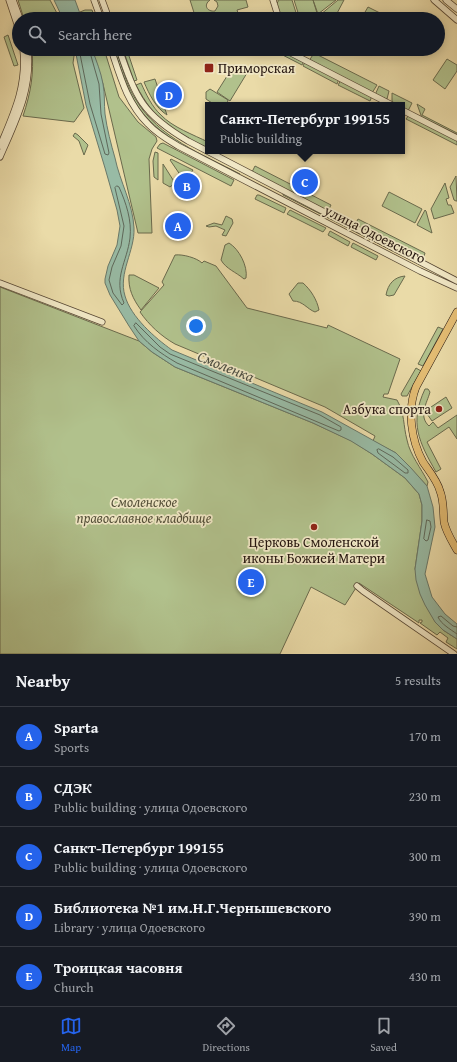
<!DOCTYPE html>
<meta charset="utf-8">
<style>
body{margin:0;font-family:"Gentium Book Plus",serif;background:#20242c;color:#f1f3f6}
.you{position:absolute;left:196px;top:326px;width:14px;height:14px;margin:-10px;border:3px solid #fff;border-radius:50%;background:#1a73e8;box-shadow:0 0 0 6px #1a73e833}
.badge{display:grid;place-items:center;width:26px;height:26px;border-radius:50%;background:#2563eb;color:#fff;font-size:13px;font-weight:700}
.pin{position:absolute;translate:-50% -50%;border:2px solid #fff;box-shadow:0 1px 4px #0006}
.popup{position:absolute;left:205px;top:102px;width:200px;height:52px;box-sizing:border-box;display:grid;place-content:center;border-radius:0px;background:#171b24;filter:drop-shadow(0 1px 3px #0005);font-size:13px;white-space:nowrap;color:#9ea1a6}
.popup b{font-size:15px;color:#f1f3f6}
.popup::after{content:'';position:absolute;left:50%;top:100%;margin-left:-8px;border:8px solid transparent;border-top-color:#171b24}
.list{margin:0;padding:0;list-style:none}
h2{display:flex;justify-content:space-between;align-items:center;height:52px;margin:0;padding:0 16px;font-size:17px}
h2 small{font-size:13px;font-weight:400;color:#9ea1a6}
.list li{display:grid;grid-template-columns:26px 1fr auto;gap:12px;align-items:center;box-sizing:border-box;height:60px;padding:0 16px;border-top:1px solid #363941}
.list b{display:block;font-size:15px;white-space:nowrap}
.list p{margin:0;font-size:13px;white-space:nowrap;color:#9ea1a6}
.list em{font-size:13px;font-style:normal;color:#9ea1a6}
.icon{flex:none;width:22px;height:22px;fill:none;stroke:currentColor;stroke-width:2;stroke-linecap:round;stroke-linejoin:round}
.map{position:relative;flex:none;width:457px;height:654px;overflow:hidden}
.search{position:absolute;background:#171b24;box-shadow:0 2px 10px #0003;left:12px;right:12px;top:12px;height:44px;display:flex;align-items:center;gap:10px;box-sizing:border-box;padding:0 14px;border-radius:22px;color:#9ea1a6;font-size:15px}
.sheet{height:352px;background:#171b24}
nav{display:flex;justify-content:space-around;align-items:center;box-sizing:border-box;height:56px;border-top:1px solid #363941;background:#171b24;font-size:11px;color:#9ea1a6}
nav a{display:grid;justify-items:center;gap:2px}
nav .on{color:#2563eb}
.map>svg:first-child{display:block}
.green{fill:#b1c18c;stroke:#6a6a4d}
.water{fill:#98bba5;stroke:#697869}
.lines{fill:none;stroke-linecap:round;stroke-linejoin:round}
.shore{stroke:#5e685a;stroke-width:1}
.minor-casing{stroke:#554634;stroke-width:7}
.major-casing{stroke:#23140e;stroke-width:8}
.minor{stroke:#f1e8c6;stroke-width:5.5}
.major{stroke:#e5be74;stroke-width:7}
.poi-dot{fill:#8f2418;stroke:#f1e8c6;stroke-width:1.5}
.labels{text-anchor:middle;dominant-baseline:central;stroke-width:3.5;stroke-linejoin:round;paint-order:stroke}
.poi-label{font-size:14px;fill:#23140e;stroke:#f1e8c6;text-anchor:start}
.street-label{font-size:14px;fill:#23140e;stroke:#f1e8c6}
.park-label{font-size:14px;font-style:italic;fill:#55513a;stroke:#f1e8c6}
.water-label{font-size:15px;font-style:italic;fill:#4c4e43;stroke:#f1e8c6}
</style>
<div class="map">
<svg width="457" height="654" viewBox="0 0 457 654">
<rect width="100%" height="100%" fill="#eadba8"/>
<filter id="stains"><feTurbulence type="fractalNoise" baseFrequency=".005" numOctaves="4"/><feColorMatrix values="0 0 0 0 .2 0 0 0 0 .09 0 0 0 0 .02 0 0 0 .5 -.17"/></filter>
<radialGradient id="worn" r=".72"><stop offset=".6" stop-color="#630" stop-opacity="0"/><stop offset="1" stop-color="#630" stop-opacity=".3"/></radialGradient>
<path class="green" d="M18,0H50L60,19H24Z
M190,0H210C203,5 207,12 215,11L218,6L217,2L214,0H246L248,7L237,10L240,19H196Z
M278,0H292L298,19H281L276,4L278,2Z
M294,0H313L317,13L300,19Z
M313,0H336L318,14Z
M338,0H344L334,19H321L320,15Z
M368,7L392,19H361Z
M85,10H92L95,19H82L80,12Z
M8,35L18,65L14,66L4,37Z
M32,49H70L74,56L73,63L84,108L74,122L23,116C31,92 34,74 32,49Z
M92,49H104L119,97L138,122L156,137L157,141L152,149L149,159L152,233H138L103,84Z
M114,49H116C122,66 126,85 136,100C159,138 202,154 240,174L239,175C202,155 156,139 134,100C125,84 120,66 114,49Z
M271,49H281L304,61L302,65Z
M128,53L137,80L134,81L125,55Z
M314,53L377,85L372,93L309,61Z
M447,59L457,65V71L445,89L433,80Z
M305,62L339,79L337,84L303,66Z
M234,65L247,73L230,101L217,92Z
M155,79L167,115C156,108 149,94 144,82Z
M341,80L372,96L370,101L338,85Z
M141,83C146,94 152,107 161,115C172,127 194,135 208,142V148C172,131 155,121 136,85Z
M379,86L389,91L387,99L375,95Z
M210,89L228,100L227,105H215L206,99V92Z
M392,93L412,103L408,111L402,108V105H396L392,103Z
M417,104L425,109L422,115L457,133V136L422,118Z
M409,115L457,140V145L406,119Z
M75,133L78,135L88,145L84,155L79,141L73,136Z
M163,143L234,180L231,186L157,148L160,144Z
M155,152L158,153V180L154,177L153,161Z
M171,159L193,170L188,177L183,179L170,160Z
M163,164L175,183L170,187L163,183Z
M255,166L331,205L328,211L252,172Z
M456,176L457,201H456L454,200L450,187Z
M445,183L449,198L446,199L448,205H451L454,213L434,219L431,209Z
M389,192L422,209L415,223L382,206Z
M283,193L399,253V254L283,195Z
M257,195H259L286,208L284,213L255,199Z
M290,210L326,228L323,232L287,214Z
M425,210L426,211L432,233L417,225Z
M226,216L232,219L233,223L226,236L222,235L225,230L216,226L209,227L206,226L214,223L222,225Z
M358,219L425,253L423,260L355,225Z
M330,231L350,242L348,246L328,235Z
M229,243C239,249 248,266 246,278L244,279C236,272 226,269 221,260L225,245Z
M353,243L378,256L376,260L351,247Z
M175,255C183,254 197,258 202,263L204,261L216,266L247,308L327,328L328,325L400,359L388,394H384L383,397L397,400C405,414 403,425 407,440C410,455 421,468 428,482L427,486L396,453L373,441L375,436L325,407L175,344C161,336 149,325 140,312L164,285L162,282Z
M129,275H134L159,288L141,310C133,299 128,289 129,275Z
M405,276L394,295L389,296L386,295C388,284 394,277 405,276Z
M298,283H303C311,290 317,300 319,310L315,312C307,309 303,301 293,301L289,294Z
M0,287L139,341L152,352L175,367L313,423L352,441L372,454L405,478L419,494L422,505V521L415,569L443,630L457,639V649L446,642L448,638L440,632L437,635L420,623L422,622V620H419V623L359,583L345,605L311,587L280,654H0Z
M438,327L443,329L423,366L418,364Z
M416,368L421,371L407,396H402L401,394Z
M425,389H428L430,392C427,403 418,416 429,426L433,422L438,428L457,415V439L449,427L427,442L441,469L436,472C419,442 409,423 425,389Z
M446,397L452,408L432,421L425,411Z"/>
<path class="water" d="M54,0H75L82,19H63Z
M75,49H92C96,60 101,72 103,84C105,94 104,104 105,114C107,129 111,144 115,158C120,182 133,204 134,228C135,251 118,273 125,296C131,317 155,338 172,350L322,412L396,453L411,468L427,486L433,507L435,527L425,574L432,597L445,614L457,624V639L443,630L435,622L425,605L420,594L416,580L415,569L422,521V505L419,494L405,478L372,454L351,441L313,423L175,367L152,352L139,341L129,326L110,295L105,283V279L108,266L117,245L120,226L117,210L105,168L86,105Z"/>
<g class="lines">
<path class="shore" d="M79,49L90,104L105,154L108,155L109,153L101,114L99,84L89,49
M117,186L119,187C126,203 132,220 130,238C127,262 113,278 124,303L122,305L113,293L109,280L112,267L121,246L124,226L115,188Z
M136,323L160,347L170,354L320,415L341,427V430L339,431L177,363C160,353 145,343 134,326Z
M379,449L393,457L408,470V473H405L378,453L377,450Z
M427,520L430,521L431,527L428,540L426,541L424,539Z
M457,627L453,626L441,616L438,617C441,624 450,629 457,634"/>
<g class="minor-casing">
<path id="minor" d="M9,0L19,30
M13,0L20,19
M94,0L101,19
M102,0L109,19
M273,0L279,19
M434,0L457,20
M446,0L457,9
M111,49C120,76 127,103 148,124C156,133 168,140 178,146L420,271L457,288
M119,49C136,98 142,114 188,141L457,281
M289,49L291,53L392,105
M402,110L457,138
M0,146C14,113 27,86 23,49
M0,157C16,120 32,90 28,49
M0,283L102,322
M357,586L363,591L454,654"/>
</g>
<g class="major-casing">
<path id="major" d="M457,312L416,387C407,410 411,440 423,462C429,471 437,480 440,491C444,501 443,511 444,522C446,532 452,541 457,550"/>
</g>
<use href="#minor" class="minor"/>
<use href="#major" class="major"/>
</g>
<g class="poi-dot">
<rect x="204" y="63" width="10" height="10" rx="2"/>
<circle cx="439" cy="409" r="4"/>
<circle cx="314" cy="527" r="4"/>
</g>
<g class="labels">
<g class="poi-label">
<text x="218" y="68">Приморская</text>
<text x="431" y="409" text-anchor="end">Азбука спорта</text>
<text x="314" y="542" text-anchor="middle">Церковь Смоленской<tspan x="314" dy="16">иконы Божией Матери</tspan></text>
</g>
<g class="street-label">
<text transform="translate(375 234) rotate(27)">улица Одоевского</text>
</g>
<g class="park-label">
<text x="144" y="502">Смоленское<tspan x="144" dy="16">православное кладбище</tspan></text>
</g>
<g class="water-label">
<text transform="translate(226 366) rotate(22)">Смоленка</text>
</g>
</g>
<rect width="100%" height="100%" filter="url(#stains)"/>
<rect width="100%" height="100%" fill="url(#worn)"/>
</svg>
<div class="you"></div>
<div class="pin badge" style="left:178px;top:226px">A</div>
<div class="pin badge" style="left:187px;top:186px">B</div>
<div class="pin badge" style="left:305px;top:182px">C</div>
<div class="popup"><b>Санкт-Петербург 199155</b>Public building</div>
<div class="pin badge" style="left:169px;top:95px">D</div>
<div class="pin badge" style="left:251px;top:582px">E</div>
<div class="search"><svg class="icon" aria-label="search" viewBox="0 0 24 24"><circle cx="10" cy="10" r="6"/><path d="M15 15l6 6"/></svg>Search here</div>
</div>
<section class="sheet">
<h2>Nearby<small>5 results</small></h2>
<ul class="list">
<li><span class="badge">A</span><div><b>Sparta</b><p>Sports</p></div><em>170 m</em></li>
<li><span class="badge">B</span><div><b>СДЭК</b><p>Public building · улица Одоевского</p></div><em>230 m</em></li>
<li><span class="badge">C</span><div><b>Санкт-Петербург 199155</b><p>Public building · улица Одоевского</p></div><em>300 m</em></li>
<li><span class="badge">D</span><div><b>Библиотека №1 им.Н.Г.Чернышевского</b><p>Library · улица Одоевского</p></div><em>390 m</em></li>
<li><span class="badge">E</span><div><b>Троицкая часовня</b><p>Church</p></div><em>430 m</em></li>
</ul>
</section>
<nav>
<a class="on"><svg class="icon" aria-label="map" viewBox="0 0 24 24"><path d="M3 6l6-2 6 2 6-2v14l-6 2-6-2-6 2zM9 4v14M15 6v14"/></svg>Map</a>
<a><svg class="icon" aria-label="directions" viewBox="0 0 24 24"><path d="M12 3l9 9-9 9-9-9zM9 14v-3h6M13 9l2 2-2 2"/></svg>Directions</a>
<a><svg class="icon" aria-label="saved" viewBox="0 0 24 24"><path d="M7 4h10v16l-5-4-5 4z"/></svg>Saved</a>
</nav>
